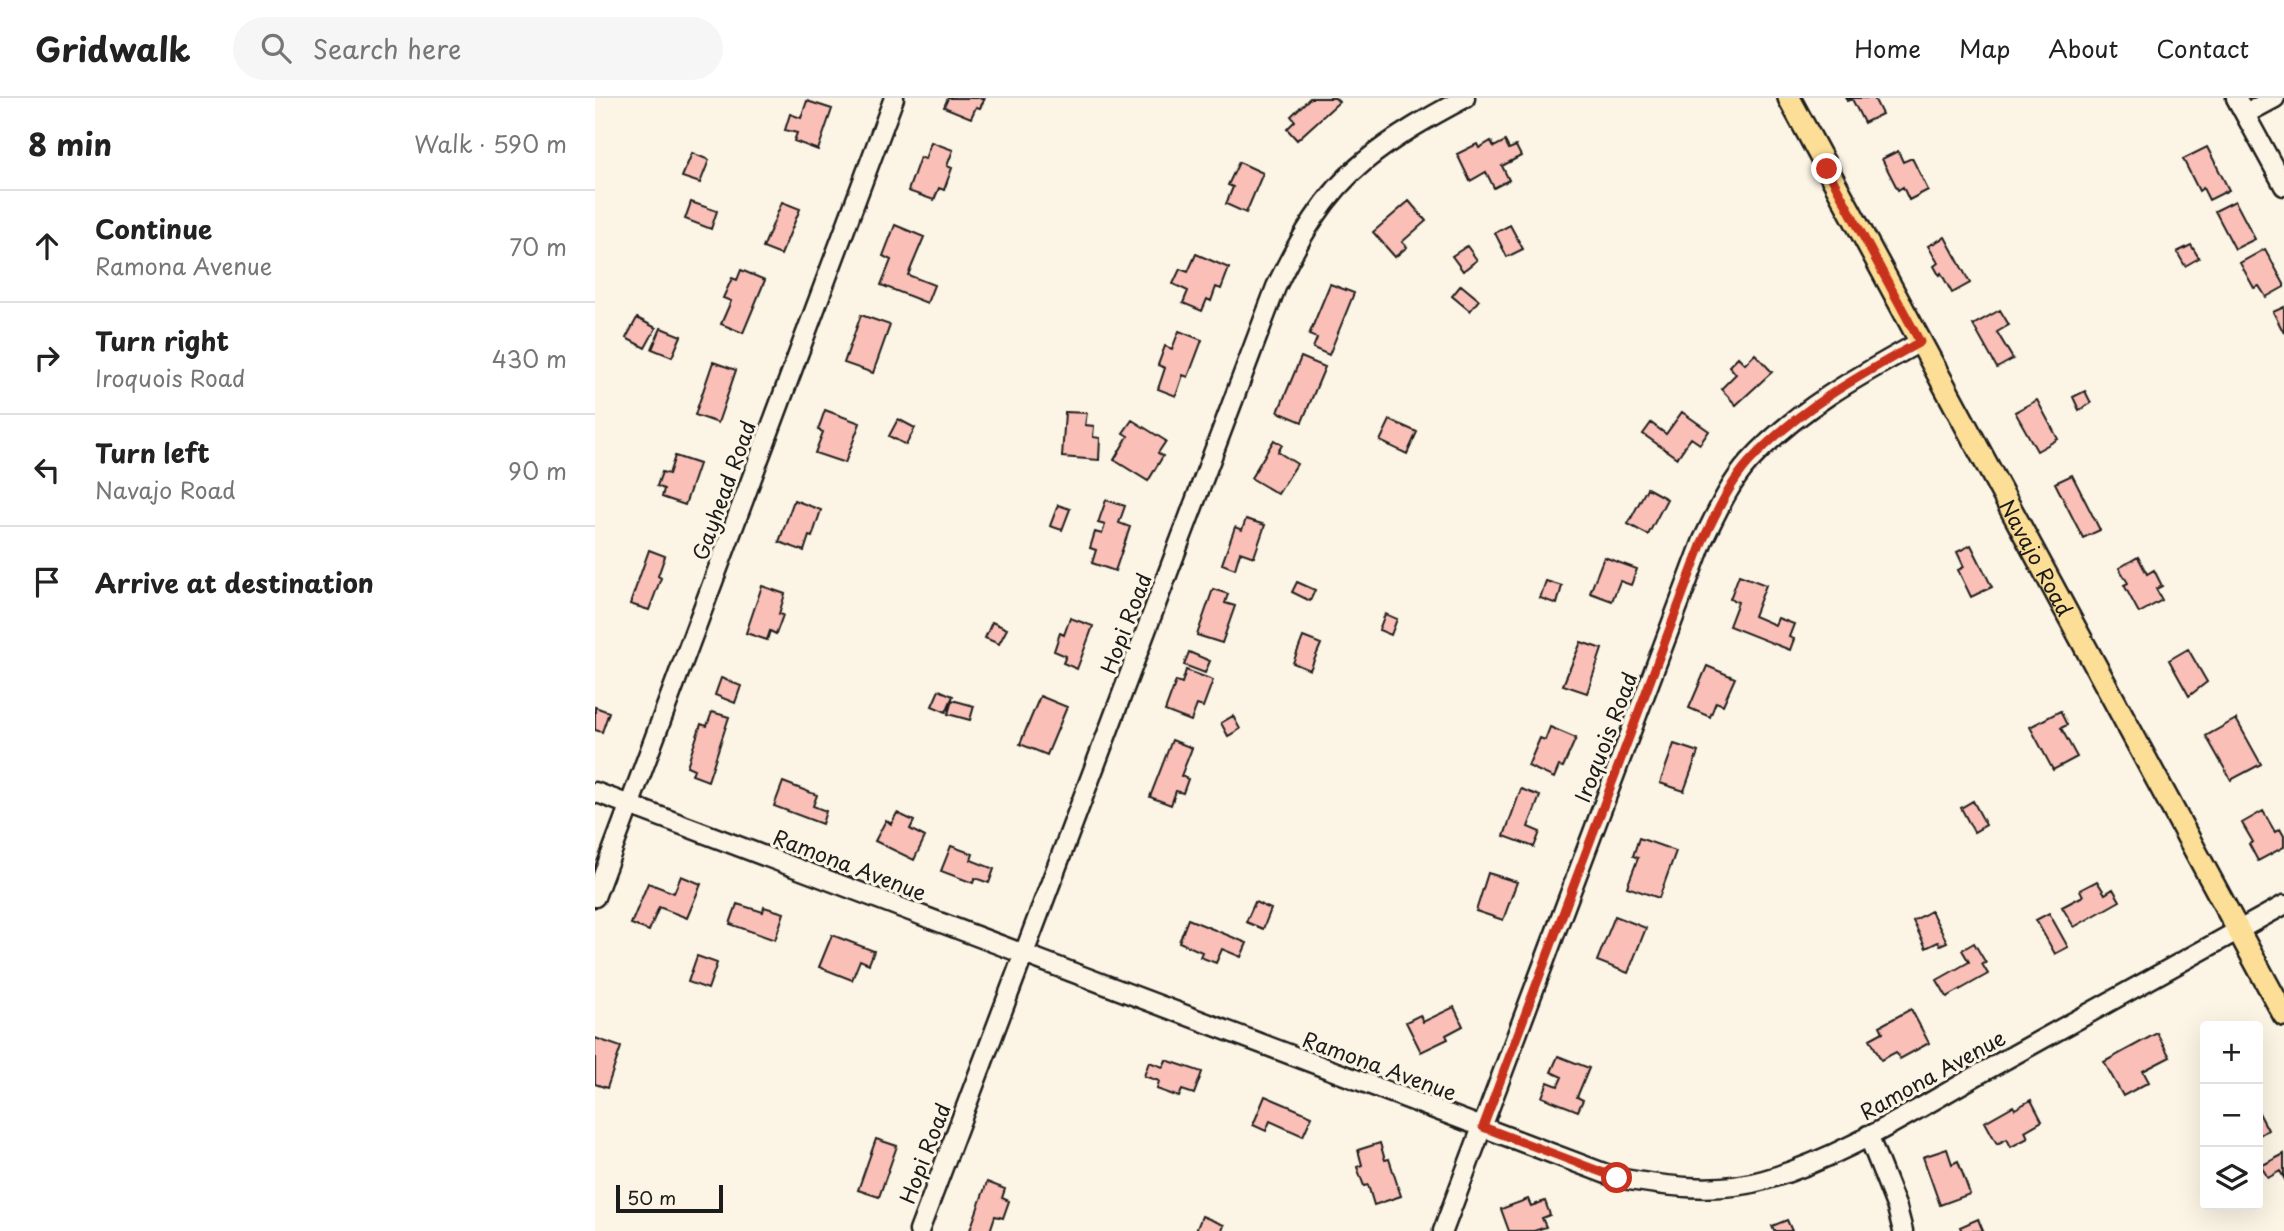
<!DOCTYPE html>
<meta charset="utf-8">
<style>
body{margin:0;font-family:"Playpen Sans",sans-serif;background:#f6f6f6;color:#222}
.controls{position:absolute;right:21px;bottom:21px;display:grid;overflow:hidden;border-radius:7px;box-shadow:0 7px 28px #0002}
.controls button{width:63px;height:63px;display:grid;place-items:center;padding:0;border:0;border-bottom:2px solid #e0e0e0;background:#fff;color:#222;font:35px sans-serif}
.scale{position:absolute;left:21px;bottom:18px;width:107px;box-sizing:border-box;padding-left:7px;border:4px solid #1c1c1c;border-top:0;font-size:19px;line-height:24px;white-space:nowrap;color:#1c1c1c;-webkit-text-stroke:5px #fcf5e5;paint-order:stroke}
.stop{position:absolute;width:21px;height:21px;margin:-16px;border:5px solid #c8321e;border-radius:50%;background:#fff}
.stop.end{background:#c8321e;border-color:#fff;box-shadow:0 2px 7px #0008}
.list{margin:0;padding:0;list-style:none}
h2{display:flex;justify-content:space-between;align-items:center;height:91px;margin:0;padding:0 28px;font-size:30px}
h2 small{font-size:23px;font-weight:400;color:#767676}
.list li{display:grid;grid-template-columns:46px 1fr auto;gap:21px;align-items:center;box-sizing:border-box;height:112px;padding:0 28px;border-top:2px solid #e0e0e0}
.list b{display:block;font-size:26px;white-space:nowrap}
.list p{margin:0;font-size:23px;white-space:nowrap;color:#767676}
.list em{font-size:23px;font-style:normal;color:#767676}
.icon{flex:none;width:38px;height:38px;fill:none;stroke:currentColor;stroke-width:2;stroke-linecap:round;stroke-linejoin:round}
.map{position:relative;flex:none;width:1689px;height:1133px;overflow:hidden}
header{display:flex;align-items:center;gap:42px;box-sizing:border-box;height:98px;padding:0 35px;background:#fff;border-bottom:2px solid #e0e0e0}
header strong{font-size:33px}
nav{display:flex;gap:38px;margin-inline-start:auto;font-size:24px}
.search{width:490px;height:63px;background:#f6f6f6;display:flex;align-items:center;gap:18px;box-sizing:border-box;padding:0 24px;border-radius:38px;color:#767676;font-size:26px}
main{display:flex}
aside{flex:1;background:#fff}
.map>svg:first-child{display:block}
.building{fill:#fabfb7;stroke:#1c1c1c;stroke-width:2}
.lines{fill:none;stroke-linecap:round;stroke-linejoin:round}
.minor-casing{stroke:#1c1c1c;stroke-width:23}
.major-casing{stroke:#1c1c1c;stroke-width:26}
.minor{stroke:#fcf5e5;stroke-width:18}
.major{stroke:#fcde96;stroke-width:21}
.route{stroke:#c8321e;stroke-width:9}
.labels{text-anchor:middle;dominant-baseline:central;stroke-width:6;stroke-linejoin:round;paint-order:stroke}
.street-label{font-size:21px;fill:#1c1c1c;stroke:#fcf5e5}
</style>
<header>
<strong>Gridwalk</strong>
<div class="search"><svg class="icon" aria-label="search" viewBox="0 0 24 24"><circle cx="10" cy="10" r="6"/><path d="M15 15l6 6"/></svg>Search here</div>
<nav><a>Home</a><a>Map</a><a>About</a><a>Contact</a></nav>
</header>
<main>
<aside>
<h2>8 min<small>Walk · 590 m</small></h2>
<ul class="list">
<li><svg class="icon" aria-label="ahead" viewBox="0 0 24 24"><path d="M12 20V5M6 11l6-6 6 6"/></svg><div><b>Continue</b><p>Ramona Avenue</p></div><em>70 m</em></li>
<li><svg class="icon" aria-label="right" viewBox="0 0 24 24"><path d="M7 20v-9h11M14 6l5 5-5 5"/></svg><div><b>Turn right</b><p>Iroquois Road</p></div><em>430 m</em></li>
<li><svg class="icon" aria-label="left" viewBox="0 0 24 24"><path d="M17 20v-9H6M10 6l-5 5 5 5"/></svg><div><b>Turn left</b><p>Navajo Road</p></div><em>90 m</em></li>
<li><svg class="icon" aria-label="arrive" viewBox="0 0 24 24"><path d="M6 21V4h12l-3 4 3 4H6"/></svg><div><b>Arrive at destination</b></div></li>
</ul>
</aside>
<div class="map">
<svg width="1689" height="1133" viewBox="0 0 1689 1133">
<rect width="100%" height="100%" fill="#fcf5e5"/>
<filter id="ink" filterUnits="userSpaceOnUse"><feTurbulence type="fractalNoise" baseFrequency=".0143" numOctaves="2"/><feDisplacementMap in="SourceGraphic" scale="14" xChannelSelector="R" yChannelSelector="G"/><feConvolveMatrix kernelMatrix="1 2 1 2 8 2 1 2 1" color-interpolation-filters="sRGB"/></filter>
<g filter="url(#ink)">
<path class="building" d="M353,0H390L385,10L381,9L376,20L349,9Z
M715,0H740L744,4L702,42L692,31L700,23L696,18Z
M1251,0H1279L1287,16L1269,25L1257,1L1252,3Z
M212,3L237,11L223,52L199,43L202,35L190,32L195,16L206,20Z
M896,43L899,49L910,43L914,51L921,48L926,58L907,68L914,82L899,90L891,74L875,83L862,56L882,46L884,50Z
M336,44L358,52L352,68L357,70L349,92L344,90L339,102L313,93L325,59L330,61Z
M1612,49L1634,92L1614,102L1608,90L1604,93L1588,61Z
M1303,53L1308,64L1317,60L1333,92L1314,102L1308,89L1303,92L1287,61Z
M97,55L114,62L105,85L87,79Z
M644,64L668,75L651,115L631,106L638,89L633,87Z
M814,103L831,123L807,144L812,149L800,159L778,134Z
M1640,103L1660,141L1640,151L1620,113Z
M96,104L122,113L116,131L90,121Z
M187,104L205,111L186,157L168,150Z
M300,127L329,139L313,177L339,187L332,205L286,187L296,162L288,158Z
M915,127L928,151L912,159L900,135Z
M1350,139L1375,185L1357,195L1346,175L1344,177L1339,168L1343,165L1333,148Z
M1596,147L1604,160L1590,168L1582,154Z
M872,148L882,162L868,173L857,158Z
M1670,151L1689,186V189L1671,199L1664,188L1659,190L1645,165Z
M601,156L634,170L626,191L621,189L616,203L612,201L607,213L588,205L593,193L578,186L585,171L593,174Z
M146,172L170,182L148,235L126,226L136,203L128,200L137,180L142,182Z
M735,186L759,195L734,257L718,250L722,240L714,237Z
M866,187L884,202L875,213L857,198Z
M1689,209V235L1678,214Z
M1405,212L1414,227L1402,234L1418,261L1402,270L1378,227Z
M266,217L295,227L278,275L249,265Z
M42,220L61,230L50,250L31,240Z
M66,230L86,238L77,259L57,251Z
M584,233L607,242L593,279L588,277L581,298L563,291L570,270L563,267L570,248L577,251Z
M1160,256L1177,274L1141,307L1126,291L1141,276L1134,268L1143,259L1150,266Z
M706,259L730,269L707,324L683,314Z
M118,264L141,272L123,325L100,317Z
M1490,293L1496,305L1484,312L1478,299Z
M1442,302L1463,341L1442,353L1420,314Z
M230,312L265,325L250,365L220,355L228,334L223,332Z
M470,314L492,315L490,327L499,328L498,339L505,340L504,362L467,359Z
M1087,314L1114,333L1105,346L1096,340L1082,360L1048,336L1056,325L1071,336Z
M303,321L320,330L311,347L294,338Z
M537,322L571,343L563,355L568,358L553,383L519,362L533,338L528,335Z
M795,322L822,334L812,356L785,343Z
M679,342L687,347L683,354L702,366L683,396L656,380Z
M80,358L104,366L90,407L67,399L69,391L62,388L67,374L74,376Z
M1477,377L1505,432L1488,440L1460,385Z
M1052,390L1072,401L1053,437L1033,426Z
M199,402L226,412L217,439L214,438L209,453L184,444Z
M511,402L530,408L524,425L535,429L520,473L497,465L501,452L495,450L500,434L507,436L510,427L503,425Z
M463,407L475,411L467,432L455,428Z
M651,421L670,427L659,459L645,454L640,471L627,466L640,429L647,432Z
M1376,447L1397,489L1376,499L1363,472L1369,469L1362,454Z
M54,452L70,458L63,478L66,480L54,512L35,506Z
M1009,459L1042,471L1036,487L1025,483L1017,503L995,495Z
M1543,459L1552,476L1559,472L1567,488L1561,491L1567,502L1544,515L1529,487L1533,485L1524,470Z
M1144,477L1171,487L1159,518L1180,527L1183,520L1199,526L1194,539L1199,541L1195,552L1134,528L1143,504L1135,501Z
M951,483L967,488L962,506L945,500Z
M702,484L720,492L715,503L697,494Z
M167,488L190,496L184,516L188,517L181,536L175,533L172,542L151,535Z
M618,491L633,496L630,505L640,508L627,545L602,537Z
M790,516L802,521L796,537L784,532Z
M475,520L498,528L482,571L468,565L471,558L459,553L465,535L469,537Z
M397,524L412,531L404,546L390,540Z
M708,539L726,546L715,572L698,565Z
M986,544L1007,551L992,595L968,587Z
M1593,551L1612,584L1594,598L1574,562Z
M594,554L615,563L610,575L589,567Z
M1112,568L1140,580L1128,607L1121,604L1115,619L1094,610Z
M591,572L618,582L608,609L602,607L596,623L570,613L581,583L587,585Z
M126,580L146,588L140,605L120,597Z
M344,592L358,598L351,614L337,608Z
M445,598L472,609L452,657L425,646Z
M357,602L379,608L375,622L353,616Z
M0,609L14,614L7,634L0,632Z
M1465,613L1472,627L1466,630L1482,659L1458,672L1435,629Z
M117,614L134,619L113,683L97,677L99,671L92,668L106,626L112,628Z
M638,618L645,631L633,638L626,625Z
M1641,621L1666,666L1636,682L1611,638Z
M955,629L981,640L968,669L964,668L959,680L933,668L945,640L950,642Z
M577,642L597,650L586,678L593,681L588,695L581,693L576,707L555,699Z
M1079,646L1103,654L1089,693L1065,685Z
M188,684L222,697L218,708L231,713L227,726L179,708Z
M926,691L945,698L933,729L945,734L939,749L909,738Z
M1378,703L1391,727L1379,734L1366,710Z
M1668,713L1680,734L1685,731L1689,738V749L1663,763L1654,746L1658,744L1647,725Z
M302,715L319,723L315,731L330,739L319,762L280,743L291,722L296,726Z
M1044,740L1081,753L1064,800L1032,789L1043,760L1038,758Z
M356,748L378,756L376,762L399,771L394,785L380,780L378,785L346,773Z
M893,775L922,784L908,822L881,813Z
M86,778L106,786L92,820L64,809L54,833L36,826L53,785L79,795Z
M1502,783L1510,796L1518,791L1525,803L1479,829L1467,809L1488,798L1485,792Z
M660,804L676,811L668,831L651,824Z
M142,806L168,814L169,809L189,815L180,842L135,826Z
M1336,813L1352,844L1345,847L1343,844L1331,850L1318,823Z
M1454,815L1473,849L1460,856L1441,822Z
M1020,818L1051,830L1033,875L1002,863Z
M593,821L652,845L646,859L627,851L621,865L605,859L607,854L584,844Z
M237,837L279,853L274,866L265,862L257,882L224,869Z
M1379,845L1391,865L1387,866L1393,876L1352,899L1342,882L1374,864L1367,852Z
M102,858L122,865L113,891L93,884Z
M859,909L868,928L851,937L853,941L826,954L811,924L825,917L828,924Z
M1316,911L1334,945L1305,961L1301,954L1286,962L1275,941L1288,934L1285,928Z
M1562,935L1575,959L1548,973L1554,984L1528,998L1509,964Z
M0,940L26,949L12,990L0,986Z
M963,958L994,970L982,999L988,1002L983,1013L947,999L953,984L963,988L967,979L956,974Z
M571,962L607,974L599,996L587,992L584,999L562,991L564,983L549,978L554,964L568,969Z
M670,998L717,1018L708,1038L675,1023L671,1033L658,1027Z
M1436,1002L1447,1023L1430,1033L1433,1040L1416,1049L1412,1041L1402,1046L1390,1024L1418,1008L1420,1011Z
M1663,1013L1673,1032L1663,1038Z
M281,1041L302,1048L284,1099L263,1092Z
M785,1045L790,1062L794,1061L806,1098L779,1107L773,1087L769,1088L762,1069L767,1067L763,1052Z
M1352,1051L1357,1066L1363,1063L1375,1096L1345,1107L1328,1059Z
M1689,1056V1080L1685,1073L1673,1080L1666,1068Z
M392,1084L410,1091L407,1100L414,1103L408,1120L400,1118L395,1133H379L375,1132Z
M933,1101L936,1108L950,1103L955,1117L947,1120L951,1129L939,1133H914L906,1111Z
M607,1118L629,1127L627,1133H601Z
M1383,1121L1388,1133H1367L1365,1129Z
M1192,1122L1197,1133H1179L1177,1128Z"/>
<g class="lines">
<g class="minor-casing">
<path id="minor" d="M1641,0L1689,88
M1650,16L1680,0
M0,694L1022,1080C1070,1088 1121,1096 1169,1082C1247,1060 1318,1013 1388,974C1488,918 1589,863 1689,807
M0,799L299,0
M1273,1037L1302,1110L1308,1133
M324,1133L681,189C703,143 729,96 770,63C800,38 836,18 870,0
M848,1133L1108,442C1121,416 1134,386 1154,364C1201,312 1265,277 1325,244"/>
</g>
<g class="major-casing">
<g id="major">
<path id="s1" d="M1194,0L1689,917"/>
</g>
</g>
<use href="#minor" class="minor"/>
<use href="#major" class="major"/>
</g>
</g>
<g class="lines" filter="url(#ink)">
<path class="route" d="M1022,1080L888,1029L1108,442C1121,416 1134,386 1154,364C1202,312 1265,277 1325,244L1232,71"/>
</g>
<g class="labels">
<g class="street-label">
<text transform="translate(128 392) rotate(-70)">Gayhead Road</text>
<text stroke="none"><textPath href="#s1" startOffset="522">Navajo Road</textPath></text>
<text transform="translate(530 525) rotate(-69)">Hopi Road</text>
<text transform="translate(1010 639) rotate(-69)">Iroquois Road</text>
<text transform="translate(255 766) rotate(21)">Ramona Avenue</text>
<text transform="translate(785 967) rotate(20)">Ramona Avenue</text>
<text transform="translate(1337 976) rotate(-29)">Ramona Avenue</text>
<text transform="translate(329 1055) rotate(-69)">Hopi Road</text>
</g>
</g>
</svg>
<div class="controls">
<button>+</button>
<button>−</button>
<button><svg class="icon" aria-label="layers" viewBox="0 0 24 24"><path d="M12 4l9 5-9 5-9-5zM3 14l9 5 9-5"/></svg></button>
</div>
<div class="scale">50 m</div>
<div class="stop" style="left:1022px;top:1080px"></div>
<div class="stop end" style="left:1232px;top:71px"></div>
</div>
</main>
